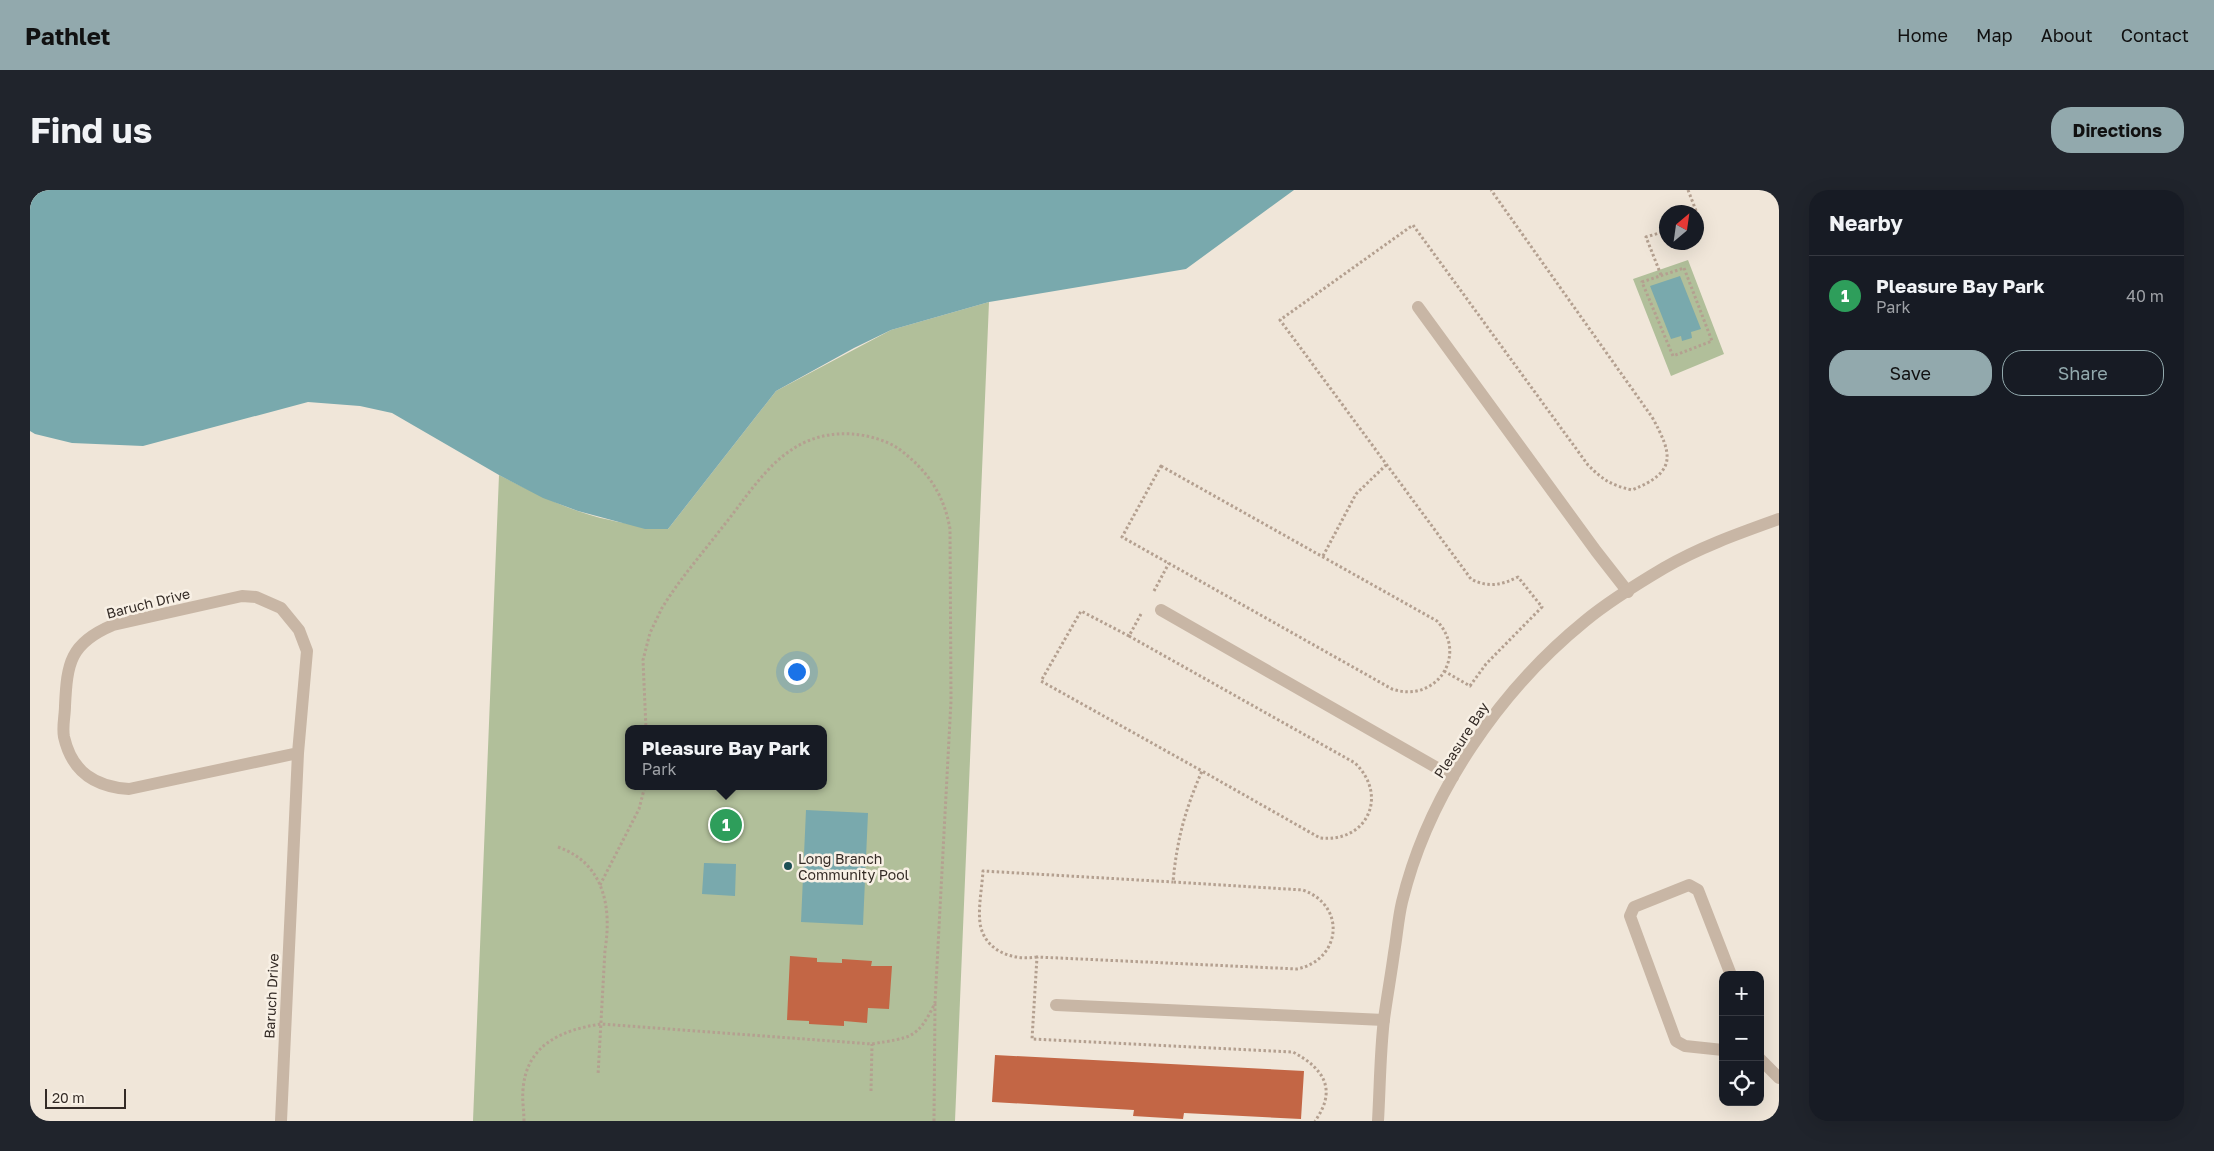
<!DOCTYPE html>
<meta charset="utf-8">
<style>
body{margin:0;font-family:"Golos Text",sans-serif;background:#20242c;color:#f1f3f6}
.controls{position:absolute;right:15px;bottom:15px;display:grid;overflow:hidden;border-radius:10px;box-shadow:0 5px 20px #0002}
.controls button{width:45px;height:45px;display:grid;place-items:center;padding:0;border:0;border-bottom:1px solid #363941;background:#171b24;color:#f1f3f6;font:25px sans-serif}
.compass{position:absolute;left:1629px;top:15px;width:45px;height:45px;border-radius:50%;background:#171b24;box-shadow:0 5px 20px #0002;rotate:29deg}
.scale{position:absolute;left:15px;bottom:12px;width:81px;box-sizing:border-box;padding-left:5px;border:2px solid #342b26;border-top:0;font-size:14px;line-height:18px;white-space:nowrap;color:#342b26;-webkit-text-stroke:4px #f8f0e5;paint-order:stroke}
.you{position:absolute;left:766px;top:481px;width:18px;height:18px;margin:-12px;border:4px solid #fff;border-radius:50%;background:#1a73e8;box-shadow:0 0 0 8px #1a73e833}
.badge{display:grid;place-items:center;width:32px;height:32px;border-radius:50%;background:#92a9ad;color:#fff;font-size:16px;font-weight:700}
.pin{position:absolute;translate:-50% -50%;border:2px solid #fff;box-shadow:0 1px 5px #0006}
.popup{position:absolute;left:595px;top:535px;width:202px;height:65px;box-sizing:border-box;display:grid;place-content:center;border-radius:10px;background:#171b24;filter:drop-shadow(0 1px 4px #0005);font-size:16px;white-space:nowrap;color:#9ea1a6}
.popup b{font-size:19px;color:#f1f3f6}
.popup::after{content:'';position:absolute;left:50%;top:100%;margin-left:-10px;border:10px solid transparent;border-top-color:#171b24}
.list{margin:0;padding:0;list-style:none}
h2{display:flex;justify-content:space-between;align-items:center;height:65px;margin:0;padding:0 20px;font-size:21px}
h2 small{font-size:16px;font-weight:400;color:#9ea1a6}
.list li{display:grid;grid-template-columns:32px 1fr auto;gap:15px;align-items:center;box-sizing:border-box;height:80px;padding:0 20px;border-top:1px solid #363941}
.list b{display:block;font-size:19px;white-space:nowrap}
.list p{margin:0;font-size:16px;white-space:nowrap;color:#9ea1a6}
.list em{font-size:16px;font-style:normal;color:#9ea1a6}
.actions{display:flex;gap:10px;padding:15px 20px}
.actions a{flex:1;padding:11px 0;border:1px solid #92a9ad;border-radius:20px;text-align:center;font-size:18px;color:#92a9ad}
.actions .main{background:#92a9ad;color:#111}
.icon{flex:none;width:28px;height:28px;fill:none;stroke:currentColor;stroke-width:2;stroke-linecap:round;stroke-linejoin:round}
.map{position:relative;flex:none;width:1749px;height:931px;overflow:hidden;border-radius:20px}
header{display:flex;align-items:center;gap:30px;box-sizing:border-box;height:70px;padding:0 25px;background:#92a9ad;color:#111}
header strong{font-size:24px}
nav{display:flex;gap:28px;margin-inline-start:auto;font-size:18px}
.intro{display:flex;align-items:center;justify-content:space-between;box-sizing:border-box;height:120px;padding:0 30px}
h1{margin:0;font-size:35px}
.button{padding:12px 22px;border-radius:20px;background:#92a9ad;color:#111;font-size:18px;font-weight:700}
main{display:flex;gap:30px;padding:0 30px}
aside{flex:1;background:#171b24;border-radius:20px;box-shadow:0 5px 20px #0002}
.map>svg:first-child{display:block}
.green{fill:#b1bf9a;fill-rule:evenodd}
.water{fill:#79a9ad}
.building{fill:#c36645}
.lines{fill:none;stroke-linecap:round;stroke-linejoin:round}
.path{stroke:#b4a090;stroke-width:3;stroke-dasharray:2.5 2.5;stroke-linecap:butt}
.lane{stroke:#c8b6a5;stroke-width:12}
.street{stroke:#c8b6a5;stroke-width:12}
.poi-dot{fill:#1d4f54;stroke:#f8f0e5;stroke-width:2}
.labels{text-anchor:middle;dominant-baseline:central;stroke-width:5;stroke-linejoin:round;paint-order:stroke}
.street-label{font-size:14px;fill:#342b26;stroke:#f8f0e5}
.poi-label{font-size:14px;fill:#342b26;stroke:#f8f0e5;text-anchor:start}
</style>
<header>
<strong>Pathlet</strong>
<nav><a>Home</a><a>Map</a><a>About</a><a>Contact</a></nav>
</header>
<div class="intro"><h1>Find us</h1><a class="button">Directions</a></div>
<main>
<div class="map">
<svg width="1749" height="931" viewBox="0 0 1749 931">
<rect width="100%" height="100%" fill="#f0e6d9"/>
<path class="green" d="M1658,70L1694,164L1641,186L1603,89Z
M959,112L925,931H443L469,285C505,303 540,322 580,330C599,335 619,336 638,339L746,201L861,140ZM598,539H794V596H598Z"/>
<path class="water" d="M0,0H1264L1156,79L959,112L861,140L824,158L746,201L638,339H615L548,321L513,308L469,285L362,223L330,216L278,212L113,256L42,253L5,244L0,241Z
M1650,86L1671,139L1661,142L1662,148L1652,151L1651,146L1641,149L1620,96Z
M776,620L838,623L833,735L771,732Z
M674,673L706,674L705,706L672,704Z"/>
<path class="building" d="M760,766L787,768V772L812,773V769L842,771L841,776H862L859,819L838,818L837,833L814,831V836L779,834V831L757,830Z
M965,865L1274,881L1271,929L1154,923L1153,929L1103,926L1104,920L962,912Z"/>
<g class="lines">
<path class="path" d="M1658,0L1670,31L1666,32
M1654,78L1682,151L1643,166L1612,92Z
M1631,85L1616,47L1636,41
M1131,276L1407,431C1439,465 1406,514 1362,499L1092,347Z
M1293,366L1326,304L1356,275
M1124,401L1139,373
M1111,424L1099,446L1051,421L1011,491L1172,581C1155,620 1147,649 1143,692L1273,700C1317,716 1311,770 1267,779L1007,767L1002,849L1263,862C1293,878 1308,899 1285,931
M1099,446L1325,573C1359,606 1337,653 1290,648L1172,581
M1414,481L1440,496L1456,474L1512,417L1488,387C1472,395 1458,398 1441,389L1250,130L1383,35L1558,275C1573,290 1581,295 1602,300C1647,282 1643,265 1622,227L1461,0
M528,657C574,673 582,717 575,760L568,885
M570,695L609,619L615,596
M1007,767C983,771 954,761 950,733C948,717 952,698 953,681L1143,692
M841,901L842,854
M494,931C494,921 492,910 493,900C496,855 531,840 571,834L842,854C881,847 887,850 905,813L921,511L920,339C914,304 897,280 869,259C856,250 837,245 822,244C755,240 728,293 691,339C671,365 649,390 632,418L620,443L613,470L616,539
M904,931L905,814"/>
<path class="lane" d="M1388,117L1566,361L1598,402
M1131,420L1423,587
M1026,815L1354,830
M1693,860L1655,856L1646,851L1600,726L1604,717L1659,695L1668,700L1701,785
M1730,869L1749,888"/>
<path class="street" d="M212,406L226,407L251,418L269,440L277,461L268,563L99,599C65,597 42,582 34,547C32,537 35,526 35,516C37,473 40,453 83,435Z
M251,931L268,563
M1348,931C1350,897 1350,863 1354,829C1357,807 1361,785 1364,763C1367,746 1368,729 1372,712C1398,604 1470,500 1555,431C1579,411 1607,394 1634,378C1670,357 1710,343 1749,329"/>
</g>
<circle class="poi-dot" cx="758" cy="676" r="5"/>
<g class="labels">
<g class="street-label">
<text transform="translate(118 413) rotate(-14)">Baruch Drive</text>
<text transform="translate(1431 550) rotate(-57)">Pleasure Bay</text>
<text transform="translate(241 806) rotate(-87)">Baruch Drive</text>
</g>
<g class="poi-label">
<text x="768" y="668">Long Branch<tspan x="768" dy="16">Community Pool</tspan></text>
</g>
</g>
</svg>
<div class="controls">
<button>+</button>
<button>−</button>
<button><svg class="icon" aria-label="locate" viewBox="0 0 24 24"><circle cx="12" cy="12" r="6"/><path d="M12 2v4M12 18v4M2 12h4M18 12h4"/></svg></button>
</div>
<svg class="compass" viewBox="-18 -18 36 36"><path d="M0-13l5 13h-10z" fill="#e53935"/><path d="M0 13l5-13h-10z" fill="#9ea1a6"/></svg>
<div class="scale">20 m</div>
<div class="you"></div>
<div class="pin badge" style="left:696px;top:635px;background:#2e9e5b">1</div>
<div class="popup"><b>Pleasure Bay Park</b>Park</div>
</div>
<aside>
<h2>Nearby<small></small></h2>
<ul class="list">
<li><span class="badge" style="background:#2e9e5b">1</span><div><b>Pleasure Bay Park</b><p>Park</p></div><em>40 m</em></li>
</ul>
<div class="actions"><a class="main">Save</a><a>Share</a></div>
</aside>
</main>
